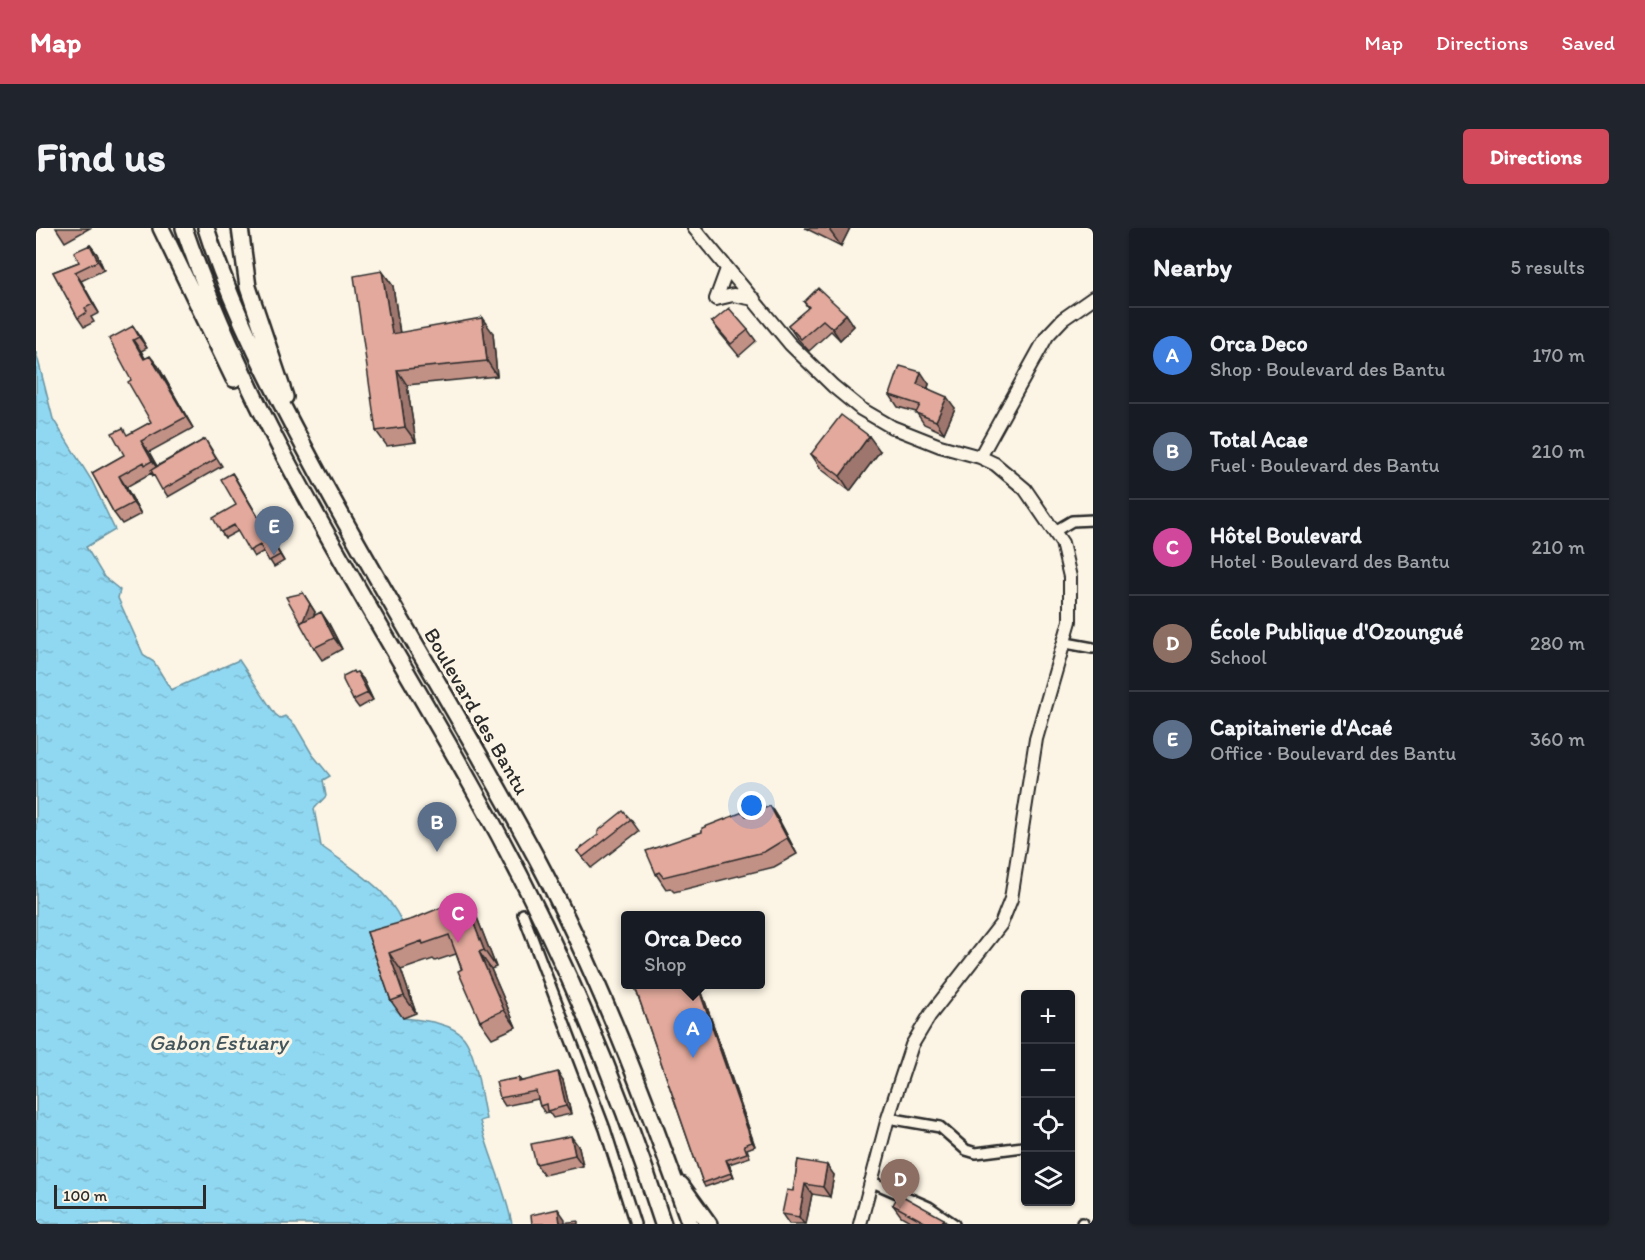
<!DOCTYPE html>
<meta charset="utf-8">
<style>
body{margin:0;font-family:Itim,sans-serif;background:#20242c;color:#f1f3f6}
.controls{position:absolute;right:18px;bottom:18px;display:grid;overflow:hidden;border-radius:6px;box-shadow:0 2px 4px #0004}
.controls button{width:54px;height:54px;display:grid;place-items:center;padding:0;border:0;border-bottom:2px solid #363941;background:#171b24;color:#f1f3f6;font:30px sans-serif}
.scale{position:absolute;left:18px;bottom:15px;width:152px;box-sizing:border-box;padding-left:6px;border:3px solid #2b2b2b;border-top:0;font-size:16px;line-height:21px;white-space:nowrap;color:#2b2b2b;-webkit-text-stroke:4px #fcf5e5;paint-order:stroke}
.you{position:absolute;left:716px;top:578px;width:21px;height:21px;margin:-15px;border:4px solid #fff;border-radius:50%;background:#1a73e8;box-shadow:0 0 0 9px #1a73e833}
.badge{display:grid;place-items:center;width:39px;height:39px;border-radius:50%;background:#d1495b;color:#fff;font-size:20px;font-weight:700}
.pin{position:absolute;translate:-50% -50px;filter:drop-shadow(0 2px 3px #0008)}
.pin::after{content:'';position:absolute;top:32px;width:21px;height:18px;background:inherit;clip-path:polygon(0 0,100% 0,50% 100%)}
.popup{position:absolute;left:585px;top:683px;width:144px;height:78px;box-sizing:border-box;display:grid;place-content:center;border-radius:6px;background:#171b24;filter:drop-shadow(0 2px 4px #0005);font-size:20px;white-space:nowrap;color:#9ea1a6}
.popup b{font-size:22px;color:#f1f3f6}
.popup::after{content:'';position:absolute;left:50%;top:100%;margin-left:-12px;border:12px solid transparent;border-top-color:#171b24}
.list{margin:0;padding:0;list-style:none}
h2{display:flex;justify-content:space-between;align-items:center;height:78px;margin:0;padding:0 24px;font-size:26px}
h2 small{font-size:20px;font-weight:400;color:#9ea1a6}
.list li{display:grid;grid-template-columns:39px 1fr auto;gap:18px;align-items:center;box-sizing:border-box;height:96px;padding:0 24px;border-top:2px solid #363941}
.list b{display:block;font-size:22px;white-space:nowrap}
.list p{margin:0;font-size:20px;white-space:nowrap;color:#9ea1a6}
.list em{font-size:20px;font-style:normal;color:#9ea1a6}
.icon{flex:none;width:33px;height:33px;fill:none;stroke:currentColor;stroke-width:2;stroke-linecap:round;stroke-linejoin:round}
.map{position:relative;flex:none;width:1057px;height:996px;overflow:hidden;border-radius:6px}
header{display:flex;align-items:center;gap:36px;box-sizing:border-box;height:84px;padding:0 30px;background:#d1495b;color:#fff}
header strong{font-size:28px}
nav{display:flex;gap:33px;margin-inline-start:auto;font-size:21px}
.intro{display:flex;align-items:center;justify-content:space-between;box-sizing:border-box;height:144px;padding:0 36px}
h1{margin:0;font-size:42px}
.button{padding:15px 27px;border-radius:6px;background:#d1495b;color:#fff;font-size:21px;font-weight:700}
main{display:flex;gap:36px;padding:0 36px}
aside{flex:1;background:#171b24;border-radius:6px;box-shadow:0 2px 4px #0004}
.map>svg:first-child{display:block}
.water{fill:url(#water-ripples);stroke:#6893a2;stroke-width:1.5}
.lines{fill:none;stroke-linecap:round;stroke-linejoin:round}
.minor-casing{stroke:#2b2b2b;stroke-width:14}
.tertiary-casing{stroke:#2b2b2b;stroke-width:16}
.trunk-casing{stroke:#2b2b2b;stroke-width:20}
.minor{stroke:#fcf5e5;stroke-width:9}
.tertiary{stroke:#fcf5e5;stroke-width:12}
.trunk{stroke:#fcf5e5;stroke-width:15}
.wall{fill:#c29186;stroke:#2b2b2b;stroke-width:1.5}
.shaded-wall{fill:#9e766d;stroke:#2b2b2b;stroke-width:1.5}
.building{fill:#e2a99c;stroke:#2b2b2b;stroke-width:1.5}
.labels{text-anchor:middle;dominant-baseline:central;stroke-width:6;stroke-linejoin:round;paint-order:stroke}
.street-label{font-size:21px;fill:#2b2b2b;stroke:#fcf5e5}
.water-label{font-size:22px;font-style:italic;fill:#44565d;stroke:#fcf5e5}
</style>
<header>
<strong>Map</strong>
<nav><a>Map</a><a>Directions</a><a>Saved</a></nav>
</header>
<div class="intro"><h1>Find us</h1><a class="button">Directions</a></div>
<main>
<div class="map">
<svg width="1057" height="996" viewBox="0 0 1057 996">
<defs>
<pattern id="water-ripples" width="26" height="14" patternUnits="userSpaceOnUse" patternTransform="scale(1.5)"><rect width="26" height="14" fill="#90d8f2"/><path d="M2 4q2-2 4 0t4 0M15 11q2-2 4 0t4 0" fill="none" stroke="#7cbad0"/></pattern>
</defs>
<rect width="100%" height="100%" fill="#fcf5e5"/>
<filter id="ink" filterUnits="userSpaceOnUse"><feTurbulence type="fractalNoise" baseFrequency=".0167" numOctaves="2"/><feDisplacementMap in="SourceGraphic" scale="12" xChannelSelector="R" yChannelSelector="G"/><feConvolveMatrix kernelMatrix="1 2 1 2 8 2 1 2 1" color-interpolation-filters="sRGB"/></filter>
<g filter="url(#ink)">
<path class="water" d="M0,124L17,191L56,253L79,302L50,319L68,349L84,362L82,370L108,428L118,434L135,462L203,432L239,486L244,490L249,488L259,497L276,526L294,548L287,552L290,568L278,581L285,618C323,646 357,661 372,710L362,715L367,790C385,792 416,794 428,810C441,827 445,870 450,891L444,893C453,928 469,960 476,996H0Z"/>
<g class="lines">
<g class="minor-casing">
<path id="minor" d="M1019,303L1036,293L1057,292
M1030,415L1057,420
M487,686L569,901L599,996
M852,890L904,899L930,922L940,925L987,919
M834,953L893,979L918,996
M1046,996V995"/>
</g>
<g class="tertiary-casing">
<path id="tertiary" d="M658,0L754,116L797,158L825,181L856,199L904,218L944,229L959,236L989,261L1026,315L1034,349V393L1000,511L975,671L965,696L894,787L876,817L852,890L824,996
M680,71L697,67L718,71
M680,71L691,41
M944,229L1011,108L1027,91L1057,70"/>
</g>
<g class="trunk-casing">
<path id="trunk" d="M125,0L198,151
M148,0C216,200 334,375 436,558C514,696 579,845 627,996
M170,0C197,85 239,165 281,243C352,374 431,500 501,631C563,748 610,872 654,996
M204,0L212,59L249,169
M645,957L673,996"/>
</g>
<use href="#minor" class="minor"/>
<use href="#tertiary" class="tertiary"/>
<use href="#trunk" class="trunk"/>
</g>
<path class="wall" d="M20,0H54L29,14Z
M769,0H814L805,18Z
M54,17L61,26L68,42L45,53L63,85L55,89L58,94L48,99L42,90L17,44L43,34Z
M346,43L357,58L364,105H457L461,148L371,157L380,214L351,218L340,203Z
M768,74L810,86L818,98L804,112L795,103L773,123L760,109L752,97L772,80Z
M676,94L712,102L720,113L703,128L684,105Z
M97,98L111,120L105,123L109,130L122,138L157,200L113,224L121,238L169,211L186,238L132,269L118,247L117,248L115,245L90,259L105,286L86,296L78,285L56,245L88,227L92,207L115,194L95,152Z
M893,156L892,160L919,180L908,205L888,196L880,184L862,179L854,167Z
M844,223L814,263L785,241L775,226Z
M196,245L248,333L238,339L228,323L218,329L202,303L189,310L185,304L200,277Z
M267,365L279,384L278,388L285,384L293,396L306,421L286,432L278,420Z
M318,445L327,451L337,472L323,480L317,472Z
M734,578L744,594L761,626L738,639L638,664L634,660L630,661L620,646L666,604Z
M595,592L603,603L555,640L541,623Z
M440,687L460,739L455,741L480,799L456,810L444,793L420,726L399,733L397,731L365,742L380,785L367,790L355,773L331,704Z
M598,756H663L719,918L711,921L714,929L693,936L698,949L669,959L667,955Z
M483,850L485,853L527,852L535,886L517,890L513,884L509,885L504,878L502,871L469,878L464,870Z
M543,919L547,938L508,947L500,936Z
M762,932L798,947L794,969L776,966L770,996H753L746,986L757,963Z
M857,977L912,996H879L865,988Z"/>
<path class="shaded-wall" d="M795,0H814L805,18L794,3Z
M54,17L61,26L68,42L62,33Z
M346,43L357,58L366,121L356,106Z
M39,44L45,53L63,85L57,76Z
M810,86L818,98L804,112L796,100Z
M446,90L457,105L461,148L451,133Z
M97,98L104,108L111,120L103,109Z
M97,112L105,123L115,142L108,131Z
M114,128L122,138L157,200L150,189Z
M361,142L371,157L380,214L369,199Z
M885,144L893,156L889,168L881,156Z
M911,169L919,180L908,205L900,193Z
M833,208L844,223L814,263L804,248Z
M105,213L113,224L124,244L116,233Z
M196,245L200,251L248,333L244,327Z
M83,248L90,259L105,286L97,275Z
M267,365L279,384L271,405L266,397Z
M285,384L293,396L306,421L298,410Z
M321,444L327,451L337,472L332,465Z
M734,578L744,594L761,626L751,610Z
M428,670L440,687L460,739L448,722Z
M443,724L455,741L480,799L468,782Z
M353,725L365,742L380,785L368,768Z
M661,756H663L719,918L716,914Z
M522,844L527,852L535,886L530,878Z
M535,908L543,919L547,938L539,927Z
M690,932L693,936L698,949L695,945Z
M791,937L798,947L794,969L787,959Z
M769,956L776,966L770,996H768L763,989Z
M522,981L529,991V996H524Z
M908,991L912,996H905Z"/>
<path class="building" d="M54,17L62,33L39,44L57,76L49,80L51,84L42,90L17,44L43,34L38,24Z
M346,43L356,106L446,90L451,133L361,142L369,199L340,203L318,48Z
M782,60L810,86L796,100L787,92L765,111L752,97L773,79L768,74Z
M693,80L712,102L695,116L676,94Z
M97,98L103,109L97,112L108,131L114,128L150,189L105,213L116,233L109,237L108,234L83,248L97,275L78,285L56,245L88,227L76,205L87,200L91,207L115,194L92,154L95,152L73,111Z
M864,138L885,144L881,156L911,169L900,193L880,185L884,177L854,167Z
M805,187L833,208L804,248L775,226Z
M169,211L180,231L126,262L115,242Z
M196,245L244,327L233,333L224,317L213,323L198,297L185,304L177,290L200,277L185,251Z
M267,365L274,376L267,393L265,395L250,369Z
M285,384L298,410L278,420L264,395Z
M317,443L318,445L321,444L332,465L317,472L307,452V448Z
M734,578L751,610L728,624L627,649L623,644L620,646L610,623L666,604V600L707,584L710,588Z
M587,583L595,592L547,629L541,623L562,607V603Z
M428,670L448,722L443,724L468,782L444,793L422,743L426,741L413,707L387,716L386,713L353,725L368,768L355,773L331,704L377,691Z
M598,756H661L716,914L708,917L711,925L690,932L695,945L667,955Z
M522,844L530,878L511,883L510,876L504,878L500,863L464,870L460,854L483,850V854Z
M535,908L539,927L500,936L495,916Z
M762,932L791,937L787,959L769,956L763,989L746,986L751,962L757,963Z
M863,966L908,991L905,996H892L857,977Z
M522,981L524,995L542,993V996H496L495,987Z"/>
</g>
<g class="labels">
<g class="street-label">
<text transform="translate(441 483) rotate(60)">Boulevard des Bantu</text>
</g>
<g class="water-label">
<text x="182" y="814">Gabon Estuary</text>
</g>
</g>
</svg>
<div class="controls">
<button>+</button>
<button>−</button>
<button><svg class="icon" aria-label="locate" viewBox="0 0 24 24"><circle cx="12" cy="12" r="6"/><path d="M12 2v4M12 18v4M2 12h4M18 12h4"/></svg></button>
<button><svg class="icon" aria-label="layers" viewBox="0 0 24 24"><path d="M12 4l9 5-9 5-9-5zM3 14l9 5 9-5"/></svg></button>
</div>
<div class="scale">100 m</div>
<div class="you"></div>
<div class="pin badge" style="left:657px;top:830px;background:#3f7fe0">A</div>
<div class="popup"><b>Orca Deco</b>Shop</div>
<div class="pin badge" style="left:401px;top:624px;background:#5c6f8a">B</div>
<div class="pin badge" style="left:422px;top:715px;background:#d1479c">C</div>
<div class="pin badge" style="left:864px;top:981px;background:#8d6e63">D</div>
<div class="pin badge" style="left:238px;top:328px;background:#5c6f8a">E</div>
</div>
<aside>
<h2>Nearby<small>5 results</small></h2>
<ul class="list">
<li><span class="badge" style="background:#3f7fe0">A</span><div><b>Orca Deco</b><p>Shop · Boulevard des Bantu</p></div><em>170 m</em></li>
<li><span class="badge" style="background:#5c6f8a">B</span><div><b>Total Acae</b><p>Fuel · Boulevard des Bantu</p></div><em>210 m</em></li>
<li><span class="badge" style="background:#d1479c">C</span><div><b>Hôtel Boulevard</b><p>Hotel · Boulevard des Bantu</p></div><em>210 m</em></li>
<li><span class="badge" style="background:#8d6e63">D</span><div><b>École Publique d'Ozoungué</b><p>School</p></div><em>280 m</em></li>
<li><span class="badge" style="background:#5c6f8a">E</span><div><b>Capitainerie d'Acaé</b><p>Office · Boulevard des Bantu</p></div><em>360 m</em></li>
</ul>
</aside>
</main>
